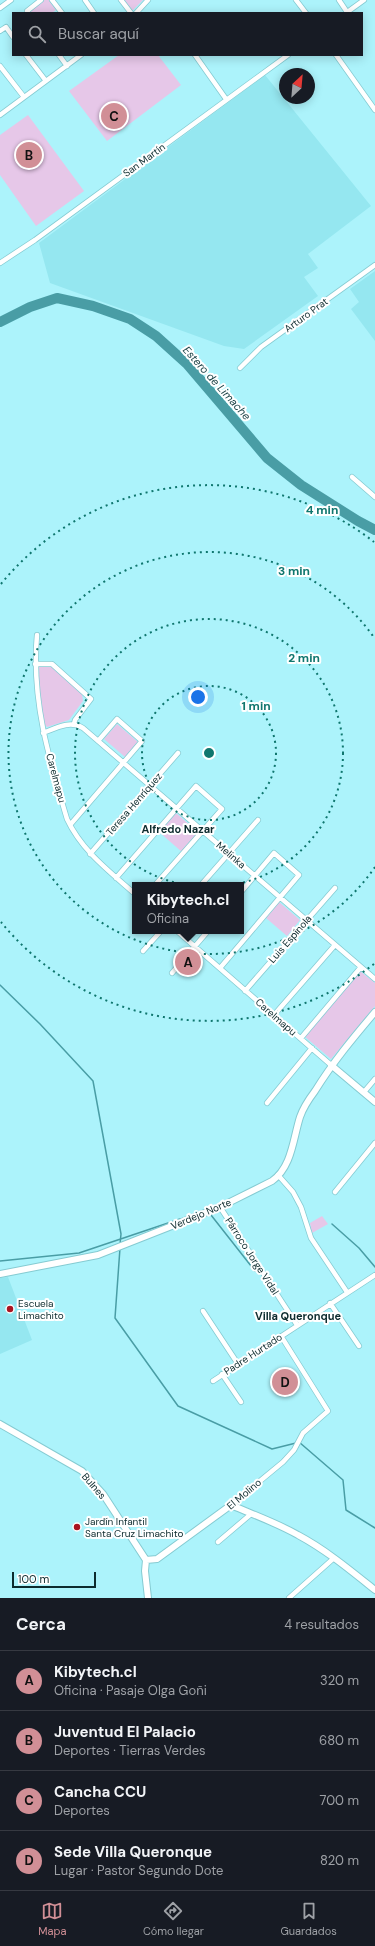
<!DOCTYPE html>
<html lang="es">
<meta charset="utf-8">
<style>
body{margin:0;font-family:"DM Sans",sans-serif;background:#242831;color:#f1f3f6}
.compass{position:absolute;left:279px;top:68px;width:36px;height:36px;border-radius:50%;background:#171b24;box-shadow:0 2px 10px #0003;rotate:26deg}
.scale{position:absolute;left:12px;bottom:10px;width:84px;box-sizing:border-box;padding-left:4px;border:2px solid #0d2b2e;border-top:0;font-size:11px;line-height:14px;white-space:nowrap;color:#0d2b2e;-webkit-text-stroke:3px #fff;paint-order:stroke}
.you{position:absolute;left:198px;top:697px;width:14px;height:14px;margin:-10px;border:3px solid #fff;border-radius:50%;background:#1a73e8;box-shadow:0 0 0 6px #1a73e833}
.badge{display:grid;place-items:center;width:26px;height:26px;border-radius:50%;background:#d18f96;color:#111;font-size:13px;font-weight:700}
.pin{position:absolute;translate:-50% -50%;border:2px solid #fff;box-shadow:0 1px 4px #0006}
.popup{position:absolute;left:132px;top:882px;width:112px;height:52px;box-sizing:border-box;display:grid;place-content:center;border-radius:0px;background:#171b24;filter:drop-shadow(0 1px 3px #0005);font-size:13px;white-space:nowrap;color:#9ea1a6}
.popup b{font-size:15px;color:#f1f3f6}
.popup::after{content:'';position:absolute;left:50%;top:100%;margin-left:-8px;border:8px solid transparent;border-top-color:#171b24}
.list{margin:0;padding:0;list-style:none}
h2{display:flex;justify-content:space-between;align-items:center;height:52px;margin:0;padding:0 16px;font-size:17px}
h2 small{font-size:13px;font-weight:400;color:#9ea1a6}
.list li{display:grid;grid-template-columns:26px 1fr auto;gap:12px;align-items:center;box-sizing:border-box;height:60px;padding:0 16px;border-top:1px solid #363941}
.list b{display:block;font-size:15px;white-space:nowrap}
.list p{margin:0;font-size:13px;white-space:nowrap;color:#9ea1a6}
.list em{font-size:13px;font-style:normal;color:#9ea1a6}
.icon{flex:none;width:22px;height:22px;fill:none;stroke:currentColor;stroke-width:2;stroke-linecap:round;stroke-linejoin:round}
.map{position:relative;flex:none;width:375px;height:1598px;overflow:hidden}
.search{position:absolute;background:#171b24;box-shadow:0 2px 10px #0003;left:12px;right:12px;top:12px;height:44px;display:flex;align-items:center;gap:10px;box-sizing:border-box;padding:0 14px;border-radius:0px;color:#9ea1a6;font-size:15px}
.sheet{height:292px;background:#171b24}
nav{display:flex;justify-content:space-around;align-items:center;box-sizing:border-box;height:56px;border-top:1px solid #363941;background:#171b24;font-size:11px;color:#9ea1a6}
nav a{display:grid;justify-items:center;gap:2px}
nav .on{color:#d18f96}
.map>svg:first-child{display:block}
.built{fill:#95e7f0}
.green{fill:#e6c7e8}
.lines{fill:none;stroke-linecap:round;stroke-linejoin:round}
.stream{stroke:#499da5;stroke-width:1.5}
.river{stroke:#499da5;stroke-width:10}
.minor-casing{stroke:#85cbd2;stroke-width:6}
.tertiary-casing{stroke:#85cbd2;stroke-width:8}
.minor{stroke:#fff;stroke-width:4.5}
.tertiary{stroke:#fff;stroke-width:6}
.ring{fill:none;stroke:#0f766e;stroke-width:2;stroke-dasharray:2 4}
.poi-dot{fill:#a91421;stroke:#fff;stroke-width:1.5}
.labels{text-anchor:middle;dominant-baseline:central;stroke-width:4;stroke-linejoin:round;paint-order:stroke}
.street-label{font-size:10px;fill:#0d2b2e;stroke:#fff}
.poi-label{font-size:10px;fill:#0d2b2e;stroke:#fff;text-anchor:start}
.water-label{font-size:11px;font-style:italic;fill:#183f43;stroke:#fff}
.neighbourhood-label{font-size:11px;font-weight:bold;fill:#0d2b2e;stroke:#fff}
.centre{fill:#0f766e;stroke:#fff;stroke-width:2}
.ring-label{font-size:12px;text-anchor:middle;font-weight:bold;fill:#0f766e;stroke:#fff;stroke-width:4;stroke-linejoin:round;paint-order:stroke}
</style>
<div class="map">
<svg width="375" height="1598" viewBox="0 0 375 1598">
<rect width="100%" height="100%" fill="#acf3fb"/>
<path class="built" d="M265,75L371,206L308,254L318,268L304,277L318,296L244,349L224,346L50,283L39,243Z
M375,271V341L351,309L359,302L350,289Z
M8,1277L32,1340L0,1354V1278Z"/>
<path class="green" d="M44,0H49L56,10L52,13H31L29,11Z
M123,0H143L132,11Z
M119,55H158L181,85L107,141L69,91Z
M28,115L84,191L36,226L0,175V135Z
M50,665L82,694L83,701L69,720L47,727L44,724L39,703L37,666Z
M117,724L138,742L125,757L104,739Z
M176,813L199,833L182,852L159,832Z
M279,902L300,920L287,936L266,918Z
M360,971L375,983V1006L331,1059L304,1036Z
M322,1216L328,1224L312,1233L310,1223Z"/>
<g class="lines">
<path class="stream" d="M0,985L40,1024L93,1081L121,1234L120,1244
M211,1215L255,1271
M332,1224L359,1248L375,1267
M120,1248L115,1318L178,1406L272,1449L296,1443
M0,1261L79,1253L180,1219
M299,1442L343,1480L346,1510L375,1528"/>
<path class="river" d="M0,322L30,307L57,298L93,306L130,319L156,336L187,364L267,458L301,485L358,521L375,530"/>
<g class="minor-casing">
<path id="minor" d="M52,0L62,13
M85,0L94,13
M121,0L131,13
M296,0L306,13
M339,0L347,12
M0,8L11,0
M28,13L27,11L41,0
M136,13L148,0
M346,13L364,0
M0,31L6,27L13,37
M26,55L46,81
M59,55L67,66
M195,55L226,99
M336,55L375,110
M0,66L24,97
M0,115L81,55
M0,263L35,240L288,55
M240,368L261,347L375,265
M352,477L375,497
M37,635C31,699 49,759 67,819C82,851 109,871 135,894
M35,664H52L91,699L75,720L74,724
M43,733C56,728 70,720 83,728L375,979
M70,825L142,741L117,719L98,741
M90,854L178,753
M116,878L196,786L222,809L155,885
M201,885L258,820
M177,931L331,1065
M143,951L161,931
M220,968L299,875L274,853L241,892
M172,973L208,931
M245,991L335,888
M274,1015L335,945
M301,1038L361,967
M364,1092L375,1079
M267,1103L312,1048
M278,1175L293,1192L301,1207L311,1238L347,1292
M335,1192L375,1143
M220,1207L297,1325
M330,1303L359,1346
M203,1311L238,1364
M222,1374L241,1402
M213,1381L375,1275
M231,1505L283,1462L294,1450L303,1433L328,1411L281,1336
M218,1542L251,1514
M289,1598L334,1558"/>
</g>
<g class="tertiary-casing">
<path id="tertiary" d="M331,1065L375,1102
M0,1274L98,1255L220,1207L272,1181C292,1167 293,1139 300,1117C303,1108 309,1099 315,1091C333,1062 353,1038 375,1012
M0,1424L82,1471L103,1494L146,1560
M146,1560L157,1559L231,1505C254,1515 277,1523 298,1535C326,1550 350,1570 375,1590
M146,1560L145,1571L148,1598"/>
</g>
<use href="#minor" class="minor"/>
<use href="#tertiary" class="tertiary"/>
</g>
<g class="ring">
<circle cx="209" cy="753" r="67"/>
<circle cx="209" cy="753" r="134"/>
<path d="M375 867A201 201 0 1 1 375 639"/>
<path d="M374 964A268 268 0 0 1 1 922M1 584A268 268 0 0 1 374 542"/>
</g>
<g class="poi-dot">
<circle cx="10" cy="1309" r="4"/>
<circle cx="77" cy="1527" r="4"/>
</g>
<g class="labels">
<g class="street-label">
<text transform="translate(144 160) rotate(-36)">San Martín</text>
<text transform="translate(306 315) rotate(-36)">Arturo Prat</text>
<text transform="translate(56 778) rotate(75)">Carelmapu</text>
<text transform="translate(134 804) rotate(-49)">Teresa Henríquez</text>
<text transform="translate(231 855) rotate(41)">Melinka</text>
<text transform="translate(290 939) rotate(-49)">Luis Espínola</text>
<text transform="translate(276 1017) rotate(41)">Carelmapu</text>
<text transform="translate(201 1214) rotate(-23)">Verdejo Norte</text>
<text transform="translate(252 1256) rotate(57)">Párroco Jorge Vidal</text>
<text transform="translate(253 1354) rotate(-33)">Padre Hurtado</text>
<text transform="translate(94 1486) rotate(49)">Bulnes</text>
<text transform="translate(244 1494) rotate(-40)">El Molino</text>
</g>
<g class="poi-label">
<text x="18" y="1303">Escuela<tspan x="18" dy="12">Limachito</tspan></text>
<text x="85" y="1521">Jardín Infantil<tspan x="85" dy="12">Santa Cruz Limachito</tspan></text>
</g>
<g class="water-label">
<text transform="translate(217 383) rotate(48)">Estero de Limache</text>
</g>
<g class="neighbourhood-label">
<text x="178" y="829">Alfredo Nazar</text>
<text x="298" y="1316">Villa Queronque</text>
</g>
</g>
<circle cx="209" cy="753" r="6" class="centre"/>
<g class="ring-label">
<text x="322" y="514">4 min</text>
<text x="294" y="575">3 min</text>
<text x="304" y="662">2 min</text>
<text x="256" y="710">1 min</text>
</g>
</svg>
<svg class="compass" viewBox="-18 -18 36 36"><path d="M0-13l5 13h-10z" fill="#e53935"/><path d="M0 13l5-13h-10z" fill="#9ea1a6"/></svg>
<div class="scale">100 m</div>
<div class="you"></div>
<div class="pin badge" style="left:188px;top:962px">A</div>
<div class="popup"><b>Kibytech.cl</b>Oficina</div>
<div class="pin badge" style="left:29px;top:155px">B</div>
<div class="pin badge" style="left:114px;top:116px">C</div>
<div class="pin badge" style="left:285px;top:1382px">D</div>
<div class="search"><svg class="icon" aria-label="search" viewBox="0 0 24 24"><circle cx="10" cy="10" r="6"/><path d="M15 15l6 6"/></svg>Buscar aquí</div>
</div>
<section class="sheet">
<h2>Cerca<small>4 resultados</small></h2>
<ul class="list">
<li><span class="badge">A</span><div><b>Kibytech.cl</b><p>Oficina · Pasaje Olga Goñi</p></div><em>320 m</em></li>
<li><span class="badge">B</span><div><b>Juventud El Palacio</b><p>Deportes · Tierras Verdes</p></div><em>680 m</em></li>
<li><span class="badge">C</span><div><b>Cancha CCU</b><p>Deportes</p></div><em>700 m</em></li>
<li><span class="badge">D</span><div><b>Sede Villa Queronque</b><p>Lugar · Pastor Segundo Dote</p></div><em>820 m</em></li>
</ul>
</section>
<nav>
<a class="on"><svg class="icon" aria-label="map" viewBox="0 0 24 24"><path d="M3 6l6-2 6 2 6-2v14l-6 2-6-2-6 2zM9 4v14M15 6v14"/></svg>Mapa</a>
<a><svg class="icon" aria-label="directions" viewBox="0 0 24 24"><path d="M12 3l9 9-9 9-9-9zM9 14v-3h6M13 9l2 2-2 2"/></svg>Cómo llegar</a>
<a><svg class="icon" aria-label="saved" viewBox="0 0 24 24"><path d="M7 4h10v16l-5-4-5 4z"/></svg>Guardados</a>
</nav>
